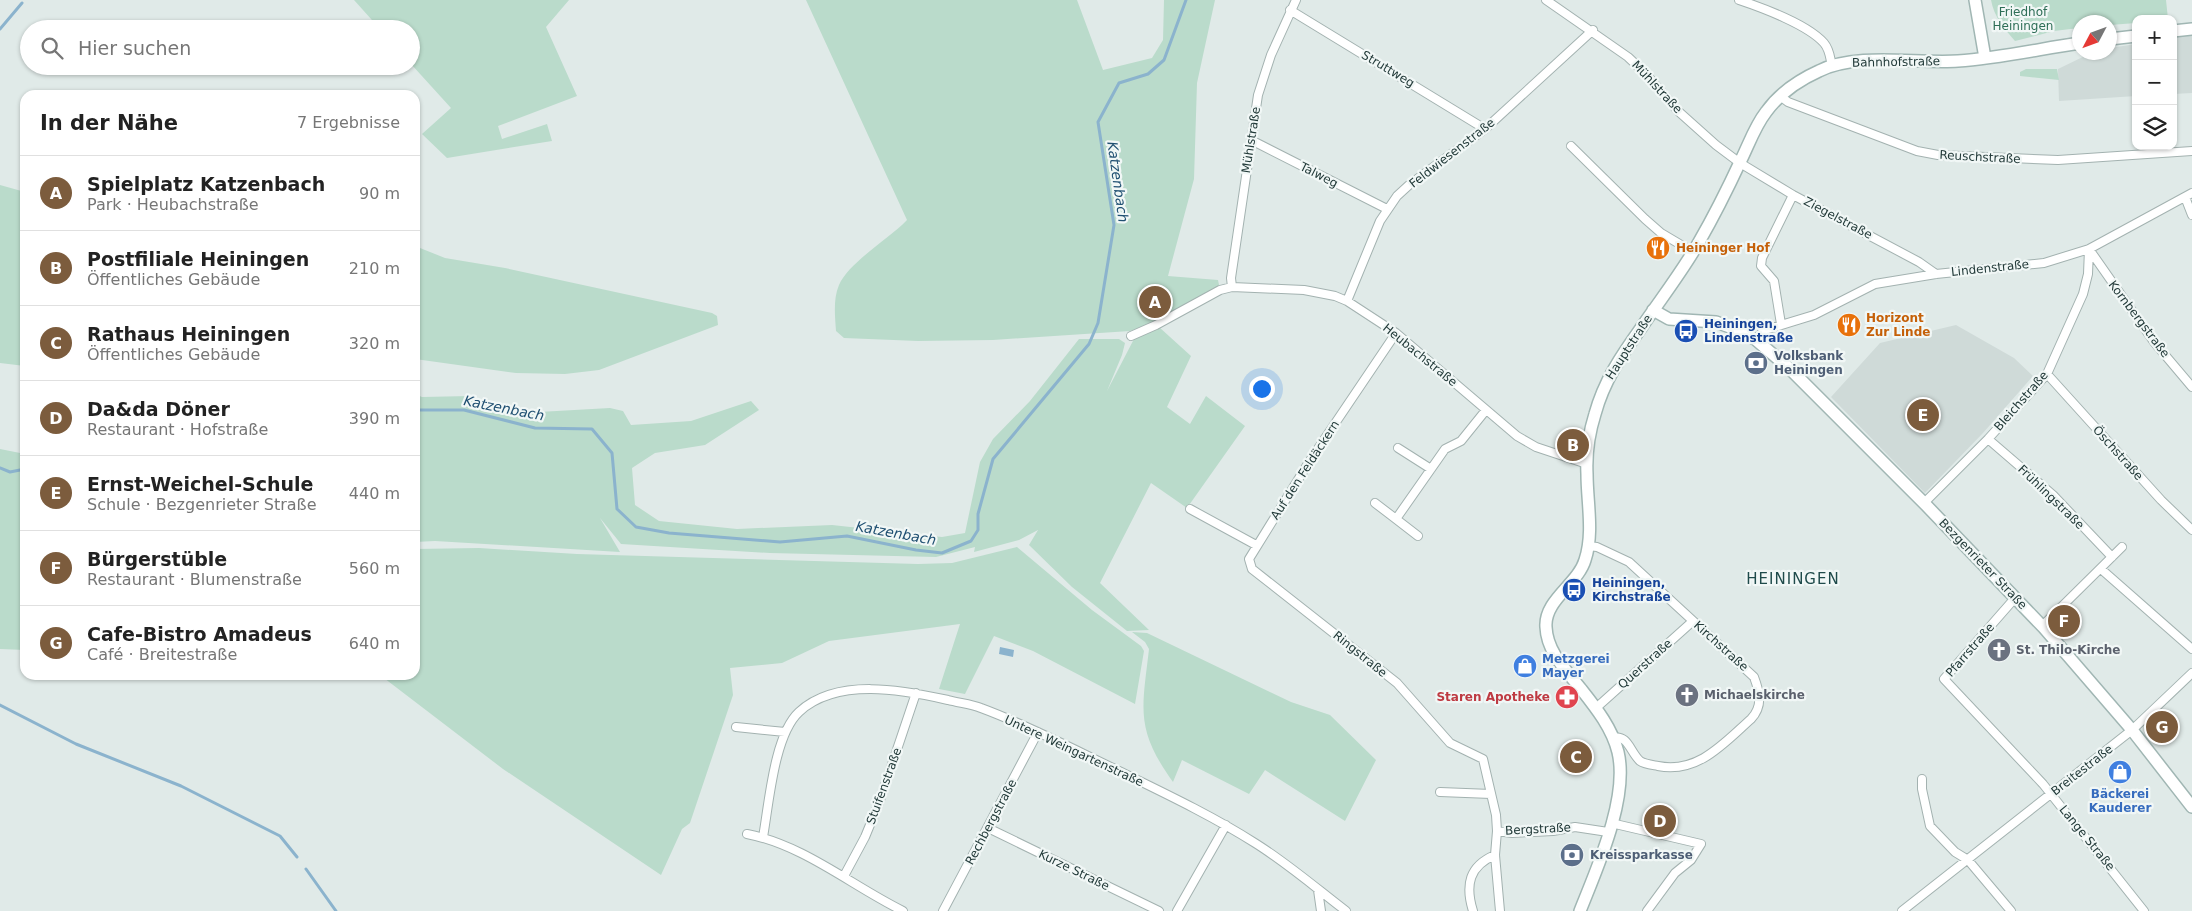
<!DOCTYPE html>
<html lang="de">
<meta charset="utf-8">
<style>
body{margin:0;font-family:"DejaVu Sans",sans-serif;background:#f6f6f6;color:#222}
.controls{position:absolute;right:15px;top:15px;display:grid;overflow:hidden;border-radius:10px;box-shadow:0 1px 4px #0004}
.controls button{width:45px;height:45px;display:grid;place-items:center;padding:0;border:0;border-bottom:1px solid #e0e0e0;background:#fff;color:#222;font:25px sans-serif}
.compass{position:absolute;left:2072px;top:15px;width:45px;height:45px;border-radius:50%;background:#fff;box-shadow:0 1px 4px #0004;rotate:229deg}
.you{position:absolute;left:1261px;top:388px;width:18px;height:18px;margin:-12px;border:4px solid #fff;border-radius:50%;background:#1a73e8;box-shadow:0 0 0 8px #1a73e833}
.badge{display:grid;place-items:center;width:32px;height:32px;border-radius:50%;background:#7c5c3d;color:#fff;font-size:16px;font-weight:700}
.pin{position:absolute;translate:-50% -50%;border:2px solid #fff;box-shadow:0 1px 5px #0006}
.list{margin:0;padding:0;list-style:none}
h2{display:flex;justify-content:space-between;align-items:center;height:65px;margin:0;padding:0 20px;font-size:21px}
h2 small{font-size:16px;font-weight:400;color:#767676}
.list li{display:grid;grid-template-columns:32px 1fr auto;gap:15px;align-items:center;box-sizing:border-box;height:75px;padding:0 20px;border-top:1px solid #e0e0e0}
.list b{display:block;font-size:19px;white-space:nowrap}
.list p{margin:0;font-size:16px;white-space:nowrap;color:#767676}
.list em{font-size:16px;font-style:normal;color:#767676}
.icon{flex:none;width:28px;height:28px;fill:none;stroke:currentColor;stroke-width:2;stroke-linecap:round;stroke-linejoin:round}
.map{position:relative;flex:none;width:2192px;height:911px;overflow:hidden}
.search{position:absolute;background:#fff;box-shadow:0 1px 4px #0004;left:20px;top:20px;width:400px;height:55px;display:flex;align-items:center;gap:12px;box-sizing:border-box;padding:0 18px;border-radius:28px;color:#767676;font-size:19px}
.panel{position:absolute;background:#fff;box-shadow:0 1px 4px #0004;left:20px;top:90px;width:400px;height:590px;border-radius:15px}
.map>svg:first-child{display:block}
.built{fill:#cfdad8}
.green{fill:#badbcb}
.water{fill:#8bb3cd}
.lines{fill:none;stroke-linecap:round;stroke-linejoin:round}
.stream{stroke:#8bb3cd;stroke-width:3}
.street-casing{stroke:#a3b2b0;stroke-width:10}
.secondary-casing{stroke:#a0b6b3;stroke-width:14}
.street{stroke:#fff;stroke-width:8}
.secondary{stroke:#fff;stroke-width:11}
.labels{text-anchor:middle;dominant-baseline:central;stroke-width:4.5;stroke-linejoin:round;paint-order:stroke}
.park-label{font-size:12px;fill:#2e6e57;stroke:#f1f7f6}
.street-label{font-size:12px;fill:#223a39;stroke:#f1f7f6}
.food-label{font-size:12px;font-weight:bold;fill:#c56008;stroke:#f1f7f6;text-anchor:start}
.transit-label{font-size:12px;font-weight:bold;fill:#164399;stroke:#f1f7f6;text-anchor:start}
.service-label{font-size:12px;font-weight:bold;fill:#4e5e75;stroke:#f1f7f6;text-anchor:start}
.worship-label{font-size:12px;font-weight:bold;fill:#5b616d;stroke:#f1f7f6;text-anchor:start}
.shop-label{font-size:12px;font-weight:bold;fill:#366cbe;stroke:#f1f7f6;text-anchor:start}
.health-label{font-size:12px;font-weight:bold;fill:#be3a42;stroke:#f1f7f6;text-anchor:end}
.water-label{font-size:14px;font-style:italic;fill:#205072;stroke:#f1f7f6}
.quarter-label{font-size:15px;letter-spacing:1px;fill:#1f4b4b;stroke:#f1f7f6}
</style>
<div class="map">
<svg width="2192" height="911" viewBox="0 0 2192 911">
<rect width="100%" height="100%" fill="#e0eae8"/>
<path class="built" d="M2192,34V93L2173,94V37Z
M2136,44V96L2059,101L2058,69L2091,53L2110,52V48Z
M1956,325L2014,358L2033,376L1983,433L1925,493L1831,397L1880,343Z"/>
<path class="green" d="M354,0H569L546,27L577,96L498,126L502,139L547,124L552,141L447,158L422,134L451,108L411,64V29H380Z
M806,0H1077L1103,70L1152,58L1163,40L1164,0H1215L1197,83L1194,179L1168,276L1218,280L1220,290L1155,322L1130,331L993,340L918,341L844,338L836,331C835,316 833,299 839,285C849,262 889,239 907,220Z
M1991,0H2166L2168,19H2136V23L2110,25V22H2080L2079,28L2054,31L2015,41C2004,28 1994,17 1991,0Z
M2026,69H2057L2059,80L2020,76V72Z
M0,185L25,192V366L0,363Z
M415,246L445,258L505,268L712,313L717,316L718,325L599,370L565,374L516,373L415,359Z
M1159,327L1191,356L1167,407L1190,424L1206,396L1245,426L1187,508L1151,483L1100,583L1149,630L1127,631L1072,587L1029,545L1038,530L1019,540L974,552L975,547L936,557L770,553L621,544L600,518L620,552L435,541L415,542V394L422,397L470,396L521,413L610,408L623,411L631,425L691,421L751,401L759,410L705,445L655,453L632,468L635,505L659,521L737,529L832,525L942,537L965,533L980,462L993,439L1030,401L1079,339H1119L1125,343L1122,355L1107,391L1134,339Z
M0,449L25,454V650L0,649Z
M1017,547L1092,610L1141,646L1144,651L1135,704L1033,651L994,636L965,694L939,689L960,624L829,641L782,663L730,668L733,695L690,823L682,829L661,875L503,769L380,675H415V549L479,548L577,554L918,564L952,563Z
M1132,632L1147,633L1291,702L1330,715L1376,760L1345,821L1265,770L1249,794L1182,760L1173,782C1135,729 1142,710 1149,649L1145,642Z"/>
<path class="water" d="M1000,647L1014,650L1013,657L999,654Z"/>
<g class="lines">
<path class="stream" d="M0,29L22,3
M415,410H464L535,428L592,429L612,453L617,509L636,527L669,533L780,542L847,536L916,550L942,553L971,541L978,530V514L993,459L1089,344L1098,323L1114,225L1098,122L1119,83L1148,74L1164,60L1186,0
M0,468L10,472L25,469
M0,705L76,744L181,786L280,836L297,857
M306,869L336,911"/>
<g class="street-casing">
<path id="street" d="M1546,0L1628,57L1646,74L1678,111L1716,145L1740,163L1793,195L1919,262L1936,274
M1739,0C1763,8 1808,25 1824,43C1830,50 1830,58 1832,66
M1290,10L1485,129
M1780,96L1788,102L1917,151L1938,155L2058,160L2192,151
M1251,140L1387,209
M1571,146L1645,219L1661,233L1693,252
M2185,197L2192,215
M2089,249L2154,342L2192,387
M1232,287L1231,278L1258,95L1271,55L1296,0
M1347,301L1380,221L1397,196L1409,185L1485,129L1593,30
M1781,324L1774,281L1761,266L1762,258L1793,195
M1396,333L1309,462L1249,559L1252,569L1397,683L1450,743L1483,759L1496,815L1497,831L1495,855L1500,911
M1131,336L1156,325L1220,290L1232,287L1304,290L1335,296L1347,301L1396,333L1517,436L1536,447L1587,464
M1755,339L1765,330L1814,315L1875,284L1936,274L2044,263L2089,249L2192,193
M2047,374L2161,500L2192,530
M1988,439L2053,495L2112,557
M1398,448L1431,469
M1375,503L1396,519
M1924,503L1988,439L2047,374L2083,294L2088,274L2089,249
M1190,509L1256,545
M1418,536L1396,519L1445,449L1461,441L1486,410
M1588,546L1597,547L1629,562L1754,677C1760,693 1763,706 1751,719C1724,743 1698,774 1658,766C1653,765 1644,764 1640,761C1630,752 1628,734 1613,738
M2101,569L2192,649
M2015,598L1944,679L2043,784L2144,911
M2042,626L2122,547
M1596,708L1693,621
M736,727L785,732
M1922,779V789L1930,826L1955,852L1968,860L2011,911
M1440,792L1491,794
M1611,823L1701,844L1691,860L1675,873L1647,911
M988,828L1159,911
M1497,831L1512,833L1553,831L1575,827L1608,832
M747,834C804,845 852,886 903,911
M763,837C769,804 774,735 799,712C837,677 903,690 948,700C959,703 971,704 981,708C1027,725 1071,748 1115,769C1162,792 1211,815 1255,843C1287,863 1316,888 1346,911
M844,876L865,837L879,803L916,693
M1318,890L1321,911
M943,911L1038,732
M1177,911L1226,825
M1473,911C1465,885 1469,866 1495,855
M1902,911L2132,730L2192,673"/>
</g>
<g class="secondary-casing">
<path id="secondary" d="M1975,0L1985,58
M2173,31L2192,29
M2110,39L2136,36
M1653,310L1669,319L1716,322L1738,330L1755,339L1790,369L1924,503L2044,628L2132,730L2192,807
M1580,911C1597,868 1629,798 1618,752C1612,728 1596,708 1581,689C1566,670 1547,652 1546,627C1544,600 1578,584 1585,560C1594,533 1587,502 1587,474C1586,454 1589,433 1595,414C1604,381 1621,356 1641,328C1660,300 1682,272 1699,242C1714,216 1728,188 1741,160C1749,144 1755,126 1766,112C1779,94 1799,80 1819,71C1857,52 1916,64 1958,61C1999,58 2039,49 2080,43"/>
</g>
<use href="#street" class="street"/>
<use href="#secondary" class="secondary"/>
</g>
<defs>
<g id="restaurant-disc" transform="scale(1.25)"><circle r="9.5" fill="#e8710a" stroke="#f1f7f6"/><path d="M-5-6h1v4h1v-4h1v4h1v-4h1v5L-1.5 .5V6h-2V.5L-5-1ZM5-6V6H3V1.5H1.5Q1.5-4 5-6Z" fill="#fff"/></g>
<g id="bus-disc" transform="scale(1.25)"><circle r="9.5" fill="#1a4fb4" stroke="#f1f7f6"/><path d="M-5-6H5V4H4V6H2V4H-2V6H-4V4H-5ZM-3.5-4V0h7V-4ZM-3.5 1.2v1.5H-2V1.2ZM2 1.2v1.5H3.5V1.2Z" fill="#fff"/></g>
<g id="bank-disc" transform="scale(1.25)"><circle r="9.5" fill="#5c6f8a" stroke="#f1f7f6"/><path d="M-6-4H6V4H-6ZM0-2.3a2.3 2.3 0 1 0 0 4.6a2.3 2.3 0 1 0 0-4.6Z" fill="#fff"/></g>
<g id="church-disc" transform="scale(1.25)"><circle r="9.5" fill="#6b7280" stroke="#f1f7f6"/><path d="M-1.2-6h2.4v3.5h3.3v2.4h-3.3V6h-2.4V-.1h-3.3v-2.4h3.3Z" fill="#fff"/></g>
<g id="shop-disc" transform="scale(1.25)"><circle r="9.5" fill="#3f7fe0" stroke="#f1f7f6"/><path d="M-5-2.5h2.3a2.7 3.5 0 0 1 5.4 0H5L5.5 6h-11ZM-1.5-2.5h3a1.5 2.3 0 0 0-3 0Z" fill="#fff"/></g>
<g id="pharmacy-disc" transform="scale(1.25)"><circle r="9.5" fill="#e0444e" stroke="#f1f7f6"/><path d="M-2-6h4v4h4v4h-4v4h-4v-4h-4v-4h4Z" fill="#fff"/></g>
</defs>
<g fill-rule="evenodd">
<use href="#restaurant-disc" x="1658" y="248"/>
<use href="#restaurant-disc" x="1849" y="325"/>
<use href="#bus-disc" x="1686" y="331"/>
<use href="#bank-disc" x="1756" y="363"/>
<use href="#bus-disc" x="1574" y="590"/>
<use href="#church-disc" x="1999" y="650"/>
<use href="#shop-disc" x="1525" y="666"/>
<use href="#church-disc" x="1687" y="695"/>
<use href="#pharmacy-disc" x="1567" y="697"/>
<use href="#shop-disc" x="2120" y="772"/>
<use href="#bank-disc" x="1572" y="855"/>
</g>
<g class="labels">
<g class="park-label">
<text x="2023" y="12">Friedhof<tspan x="2023" dy="14">Heiningen</tspan></text>
</g>
<g class="street-label">
<text transform="translate(1896 62) rotate(-1)">Bahnhofstraße</text>
<text transform="translate(1388 69) rotate(31)">Struttweg</text>
<text transform="translate(1657 87) rotate(47)">Mühlstraße</text>
<text transform="translate(1251 140) rotate(-81)">Mühlstraße</text>
<text transform="translate(1452 153) rotate(-38)">Feldwiesenstraße</text>
<text transform="translate(1980 157) rotate(3)">Reuschstraße</text>
<text transform="translate(1319 175) rotate(27)">Talweg</text>
<text transform="translate(1838 218) rotate(28)">Ziegelstraße</text>
<text transform="translate(1990 268) rotate(-6)">Lindenstraße</text>
<text transform="translate(2139 319) rotate(53)">Kornbergstraße</text>
<text transform="translate(1629 347) rotate(-57)">Hauptstraße</text>
<text transform="translate(1420 355) rotate(39)">Heubachstraße</text>
<text transform="translate(2021 401) rotate(-49)">Bleichstraße</text>
<text transform="translate(2118 453) rotate(48)">Öschstraße</text>
<text transform="translate(1305 470) rotate(-57)">Auf den Feldäckern</text>
<text transform="translate(2051 497) rotate(44)">Frühlingstraße</text>
<text transform="translate(1983 564) rotate(46)">Bezgenrieter Straße</text>
<text transform="translate(1721 646) rotate(42)">Kirchstraße</text>
<text transform="translate(1970 650) rotate(-49)">Pfarrstraße</text>
<text transform="translate(1360 654) rotate(39)">Ringstraße</text>
<text transform="translate(1645 664) rotate(-42)">Querstraße</text>
<text transform="translate(1074 751) rotate(25)">Untere Weingartenstraße</text>
<text transform="translate(2082 770) rotate(-38)">Breitestraße</text>
<text transform="translate(884 786) rotate(-70)">Stuifenstraße</text>
<text transform="translate(991 822) rotate(-62)">Rechbergstraße</text>
<text transform="translate(1538 829) rotate(-3)">Bergstraße</text>
<text transform="translate(2087 838) rotate(51)">Lange Straße</text>
<text transform="translate(1074 870) rotate(26)">Kurze Straße</text>
</g>
<g class="food-label">
<text x="1676" y="248">Heininger Hof</text>
<text x="1866" y="318">Horizont<tspan x="1866" dy="14">Zur Linde</tspan></text>
</g>
<g class="transit-label">
<text x="1704" y="324">Heiningen,<tspan x="1704" dy="14">Lindenstraße</tspan></text>
<text x="1592" y="583">Heiningen,<tspan x="1592" dy="14">Kirchstraße</tspan></text>
</g>
<g class="service-label">
<text x="1774" y="356">Volksbank<tspan x="1774" dy="14">Heiningen</tspan></text>
<text x="1590" y="855">Kreissparkasse</text>
</g>
<g class="worship-label">
<text x="2016" y="650">St. Thilo-Kirche</text>
<text x="1704" y="695">Michaelskirche</text>
</g>
<g class="shop-label">
<text x="1542" y="659">Metzgerei<tspan x="1542" dy="14">Mayer</tspan></text>
<text x="2120" y="794" text-anchor="middle">Bäckerei<tspan x="2120" dy="14">Kauderer</tspan></text>
</g>
<g class="health-label">
<text x="1550" y="697">Staren Apotheke</text>
</g>
<g class="water-label">
<text transform="translate(1118 182) rotate(82)">Katzenbach</text>
<text transform="translate(504 408) rotate(11)">Katzenbach</text>
<text transform="translate(896 533) rotate(10)">Katzenbach</text>
</g>
<g class="quarter-label">
<text x="1793" y="579">HEININGEN</text>
</g>
</g>
</svg>
<div class="controls">
<button>+</button>
<button>−</button>
<button><svg class="icon" aria-label="layers" viewBox="0 0 24 24"><path d="M12 4l9 5-9 5-9-5zM3 14l9 5 9-5"/></svg></button>
</div>
<svg class="compass" viewBox="-18 -18 36 36"><path d="M0-13l5 13h-10z" fill="#e53935"/><path d="M0 13l5-13h-10z" fill="#767676"/></svg>
<div class="you"></div>
<div class="pin badge" style="left:1155px;top:302px">A</div>
<div class="pin badge" style="left:1573px;top:445px">B</div>
<div class="pin badge" style="left:1576px;top:757px">C</div>
<div class="pin badge" style="left:1660px;top:821px">D</div>
<div class="pin badge" style="left:1923px;top:415px">E</div>
<div class="pin badge" style="left:2064px;top:621px">F</div>
<div class="pin badge" style="left:2162px;top:727px">G</div>
<div class="search"><svg class="icon" aria-label="search" viewBox="0 0 24 24"><circle cx="10" cy="10" r="6"/><path d="M15 15l6 6"/></svg>Hier suchen</div>
<section class="panel">
<h2>In der Nähe<small>7 Ergebnisse</small></h2>
<ul class="list">
<li><span class="badge">A</span><div><b>Spielplatz Katzenbach</b><p>Park · Heubachstraße</p></div><em>90 m</em></li>
<li><span class="badge">B</span><div><b>Postfiliale Heiningen</b><p>Öffentliches Gebäude</p></div><em>210 m</em></li>
<li><span class="badge">C</span><div><b>Rathaus Heiningen</b><p>Öffentliches Gebäude</p></div><em>320 m</em></li>
<li><span class="badge">D</span><div><b>Da&amp;da Döner</b><p>Restaurant · Hofstraße</p></div><em>390 m</em></li>
<li><span class="badge">E</span><div><b>Ernst-Weichel-Schule</b><p>Schule · Bezgenrieter Straße</p></div><em>440 m</em></li>
<li><span class="badge">F</span><div><b>Bürgerstüble</b><p>Restaurant · Blumenstraße</p></div><em>560 m</em></li>
<li><span class="badge">G</span><div><b>Cafe-Bistro Amadeus</b><p>Café · Breitestraße</p></div><em>640 m</em></li>
</ul>
</section>
</div>
